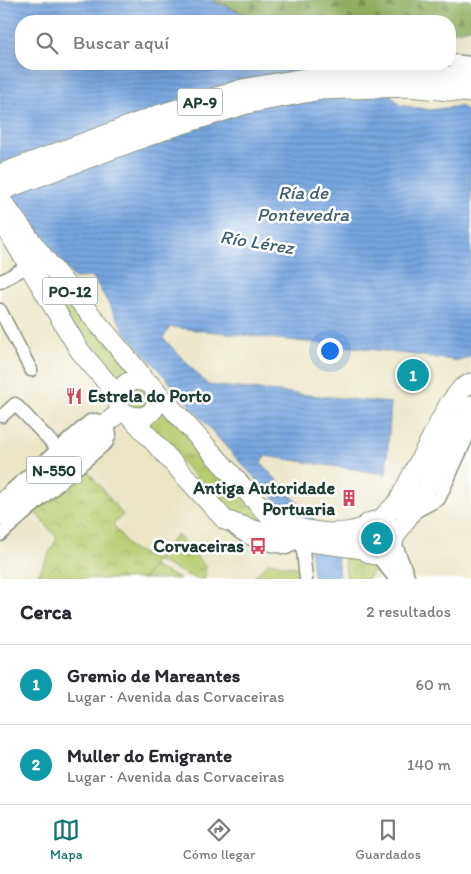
<!DOCTYPE html>
<html lang="es">
<meta charset="utf-8">
<style>
body{margin:0;font-family:Itim,sans-serif;background:#f7f7f7;color:#2b2b33}
.you{position:absolute;left:329px;top:350px;width:18px;height:18px;margin:-12px;border:4px solid #fff;border-radius:50%;background:#1a73e8;box-shadow:0 0 0 8px #1a73e833}
.badge{display:grid;place-items:center;width:32px;height:32px;border-radius:50%;background:#0f766e;color:#fff;font-size:16px;font-weight:700}
.pin{position:absolute;translate:-50% -50%;border:2px solid #fff;box-shadow:0 1px 5px #0006}
.list{margin:0;padding:0;list-style:none}
h2{display:flex;justify-content:space-between;align-items:center;height:65px;margin:0;padding:0 20px;font-size:21px}
h2 small{font-size:16px;font-weight:400;color:#7c7c81}
.list li{display:grid;grid-template-columns:32px 1fr auto;gap:15px;align-items:center;box-sizing:border-box;height:80px;padding:0 20px;border-top:1px solid #e1e1e2}
.list b{display:block;font-size:19px;white-space:nowrap}
.list p{margin:0;font-size:16px;white-space:nowrap;color:#7c7c81}
.list em{font-size:16px;font-style:normal;color:#7c7c81}
.icon{flex:none;width:28px;height:28px;fill:none;stroke:currentColor;stroke-width:2;stroke-linecap:round;stroke-linejoin:round}
.map{position:relative;flex:none;width:471px;height:579px;overflow:hidden}
.search{position:absolute;background:#fff;box-shadow:0 5px 20px #0002;left:15px;right:15px;top:15px;height:55px;display:flex;align-items:center;gap:12px;box-sizing:border-box;padding:0 18px;border-radius:20px;color:#7c7c81;font-size:19px}
.sheet{height:225px;background:#fff}
nav{display:flex;justify-content:space-around;align-items:center;box-sizing:border-box;height:70px;border-top:1px solid #e1e1e2;background:#fff;font-size:14px;color:#7c7c81}
nav a{display:grid;justify-items:center;gap:2px}
nav .on{color:#0f766e}
.map>svg:first-child{display:block}
.grass{fill:url(#grass-tufts);stroke:#6c8452}
.forest{fill:url(#forest-firs);stroke:#58764b}
.park{fill:url(#park-crowns);stroke:#6c8452}
.water{fill:url(#water-rules);stroke:#4a708a}
.lines{fill:none;stroke-linecap:round;stroke-linejoin:round}
.river{stroke:#75a4df;stroke-width:16}
.minor-casing{stroke:#85917d;stroke-width:15}
.major-casing{stroke:#85917d;stroke-width:19}
.highway-casing{stroke:#85917d;stroke-width:21}
.minor{stroke:#fff;stroke-width:12}
.major{stroke:#fff;stroke-width:16}
.highway{stroke:#fff;stroke-width:19}
.labels{text-anchor:middle;dominant-baseline:central;stroke-width:5;stroke-linejoin:round;paint-order:stroke}
.shield{fill:#fff;stroke:#627771;stroke-width:1}
.shield-label{font-size:16px;font-weight:bold;fill:#1f3d34}
.poi-label{font-size:18px;font-weight:bold;fill:#1f3d34;stroke:#fff;text-anchor:end}
.water-label{font-size:19px;font-style:italic;fill:#3d6170;stroke:#fff}
</style>
<div class="map">
<svg width="471" height="579" viewBox="0 0 471 579">
<defs>
<pattern id="grass-tufts" width="24" height="20" patternUnits="userSpaceOnUse" patternTransform="scale(1.25)"><rect width="24" height="20" fill="#b8cc70"/><path d="M3 7l-1-3M5 7V3M7 7l1-3M15 17l-1-3M17 17v-4M19 17l1-3" fill="none" stroke="#95a75d"/></pattern>
<pattern id="forest-firs" width="22" height="20" patternUnits="userSpaceOnUse" patternTransform="scale(1.25)"><rect width="22" height="20" fill="#92b062"/><path d="M5 1l3.5 6h-7zM16 11l3.5 6h-7z" fill="#779052"/></pattern>
<pattern id="park-crowns" width="20" height="18" patternUnits="userSpaceOnUse" patternTransform="scale(1.25)"><rect width="20" height="18" fill="#b8cc70"/><path d="M2 6a3 3 0 1 1 6 0M12 15a3 3 0 1 1 6 0" fill="none" stroke="#95a75d"/></pattern>
<pattern id="water-rules" width="6" height="5" patternUnits="userSpaceOnUse" patternTransform="scale(1.25)"><rect width="6" height="5" fill="#75a4df"/><path d="M0 2.5h6" fill="none" stroke="#5f87b6"/></pattern>
</defs>
<rect width="100%" height="100%" fill="#fff"/>
<filter id="ink" filterUnits="userSpaceOnUse"><feTurbulence type="fractalNoise" baseFrequency=".02" numOctaves="2"/><feDisplacementMap in="SourceGraphic" scale="10" xChannelSelector="R" yChannelSelector="G"/><feConvolveMatrix kernelMatrix="1 2 1 2 8 2 1 2 1" color-interpolation-filters="sRGB"/></filter>
<filter id="wash" filterUnits="userSpaceOnUse"><feTurbulence type="fractalNoise" baseFrequency=".0096" numOctaves="4" result="noise"/><feDisplacementMap in="SourceGraphic" scale="20" xChannelSelector="R" yChannelSelector="G"/><feGaussianBlur stdDeviation="1.12" result="paint"/><feColorMatrix in="noise" values="0 0 0 0 0 0 0 0 0 0 0 0 0 0 0 0 0 1.4 0 .05"/><feComposite in="paint" operator="in"/></filter>
<g filter="url(#wash)">
<rect width="100%" height="100%" fill="#ebe5c6"/>
<path class="grass" d="M4,209L136,373L115,386L69,321Z
M128 399a10 10 0 1 1 20 0a10 10 0 1 1-20 0Z
M163,408L283,531L234,514L225,509L145,422Z
M177,534L206,567L205,579H196L156,560Z
M152,566L180,579H144Z"/>
<path class="forest" d="M210,0H471V28L450,32V21H260Z"/>
<path class="park" d="M85,467L123,515L113,524L130,548L156,560L144,579H36L57,538L35,512Z
M344,555L370,560L378,564L367,579H347Z
M269,562L305,569L306,579H252Z"/>
<path class="water" d="M0,0H210L262,21H21V64H359L366,67L400,105L430,110L461,106L471,114V356L460,361L361,348L170,327L163,338L208,385L391,403L386,474L265,456L261,463L312,518L283,508L227,448L124,330L93,277L74,278L24,213L0,175Z
M310,550L337,553L339,579H314Z"/>
<g class="lines">
<path class="river" d="M300,514L317,535L323,552L326,579"/>
</g>
</g>
<g filter="url(#ink)">
<g class="lines">
<g class="minor-casing">
<path id="minor" d="M453,61L471,63
M0,282L28,266
M0,310L31,370
M2,416L15,404L58,449
M0,500L90,421L96,420L107,423L110,434L107,442L0,535
M413,513L439,499L469,433L467,411
M234,528C249,542 267,544 287,548L298,540
M302,541L306,579"/>
</g>
<g class="major-casing">
<path id="major" d="M393,543L407,579
M379,555L398,579"/>
</g>
<g class="highway-casing">
<path id="highway" d="M0,174L161,114L242,89L322,75L409,72L471,78
M0,191L167,129L247,104L321,90L408,87L471,93
M0,198C42,259 91,315 139,372L144,381
M0,218L80,351L119,397
M154,389C168,428 107,423 120,392C125,379 139,378 150,384L269,516C297,530 332,539 362,528
M131,417L225,520L257,531L302,541L363,549
M0,516L122,410
M360 538a17 17 0 1 1 34 0a17 17 0 1 1-34 0Z
M379,521L398,502L449,404L462,388L471,383
M394,538L426,490L454,433L471,405"/>
</g>
<use href="#minor" class="minor"/>
<use href="#major" class="major"/>
<use href="#highway" class="highway"/>
</g>
</g>
<defs>
<g id="restaurant-bare" transform="scale(1.35)"><path d="M-5-6h1v4h1v-4h1v4h1v-4h1v5L-1.5 .5V6h-2V.5L-5-1ZM5-6V6H3V1.5H1.5Q1.5-4 5-6Z" fill="#d1495b" stroke="#fff" stroke-width="2.5" paint-order="stroke"/></g>
<g id="building-bare" transform="scale(1.35)"><path d="M-4-6H4V6H1V3H-1V6H-4ZM-2.5-4.3h1.7v1.8h-1.7ZM.8-4.3h1.7v1.8H.8ZM-2.5-1h1.7V.8h-1.7ZM.8-1h1.7V.8H.8Z" fill="#d1495b" stroke="#fff" stroke-width="2.5" paint-order="stroke"/></g>
<g id="bus-bare" transform="scale(1.35)"><path d="M-5-6H5V4H4V6H2V4H-2V6H-4V4H-5ZM-3.5-4V0h7V-4ZM-3.5 1.2v1.5H-2V1.2ZM2 1.2v1.5H3.5V1.2Z" fill="#d1495b" stroke="#fff" stroke-width="2.5" paint-order="stroke"/></g>
</defs>
<g fill-rule="evenodd">
<use href="#restaurant-bare" x="74" y="396"/>
<use href="#building-bare" x="349" y="498"/>
<use href="#bus-bare" x="258" y="546"/>
</g>
<g class="labels">
<g class="shield">
<rect x="177.5" y="88.5" width="45" height="27" rx="4"/>
<rect x="42.5" y="277.5" width="55" height="27" rx="4"/>
<rect x="26.5" y="456.5" width="55" height="27" rx="4"/>
</g>
<g class="shield-label">
<text x="200" y="102">AP-9</text>
<text x="70" y="291">PO-12</text>
<text x="54" y="470">N-550</text>
</g>
<g class="poi-label">
<text x="88" y="396" text-anchor="start">Estrela do Porto</text>
<text x="335" y="488">Antiga Autoridade<tspan x="335" dy="21">Portuaria</tspan></text>
<text x="244" y="546">Corvaceiras</text>
</g>
<g class="water-label">
<text x="303" y="192">Ría de<tspan x="303" dy="22">Pontevedra</tspan></text>
<text transform="translate(257 242) rotate(9)">Río Lérez</text>
</g>
</g>
</svg>
<div class="you"></div>
<div class="pin badge" style="left:413px;top:375px;background:#0f9aa8">1</div>
<div class="pin badge" style="left:377px;top:538px;background:#0f9aa8">2</div>
<div class="search"><svg class="icon" aria-label="search" viewBox="0 0 24 24"><circle cx="10" cy="10" r="6"/><path d="M15 15l6 6"/></svg>Buscar aquí</div>
</div>
<section class="sheet">
<h2>Cerca<small>2 resultados</small></h2>
<ul class="list">
<li><span class="badge" style="background:#0f9aa8">1</span><div><b>Gremio de Mareantes</b><p>Lugar · Avenida das Corvaceiras</p></div><em>60 m</em></li>
<li><span class="badge" style="background:#0f9aa8">2</span><div><b>Muller do Emigrante</b><p>Lugar · Avenida das Corvaceiras</p></div><em>140 m</em></li>
</ul>
</section>
<nav>
<a class="on"><svg class="icon" aria-label="map" viewBox="0 0 24 24"><path d="M3 6l6-2 6 2 6-2v14l-6 2-6-2-6 2zM9 4v14M15 6v14"/></svg>Mapa</a>
<a><svg class="icon" aria-label="directions" viewBox="0 0 24 24"><path d="M12 3l9 9-9 9-9-9zM9 14v-3h6M13 9l2 2-2 2"/></svg>Cómo llegar</a>
<a><svg class="icon" aria-label="saved" viewBox="0 0 24 24"><path d="M7 4h10v16l-5-4-5 4z"/></svg>Guardados</a>
</nav>
